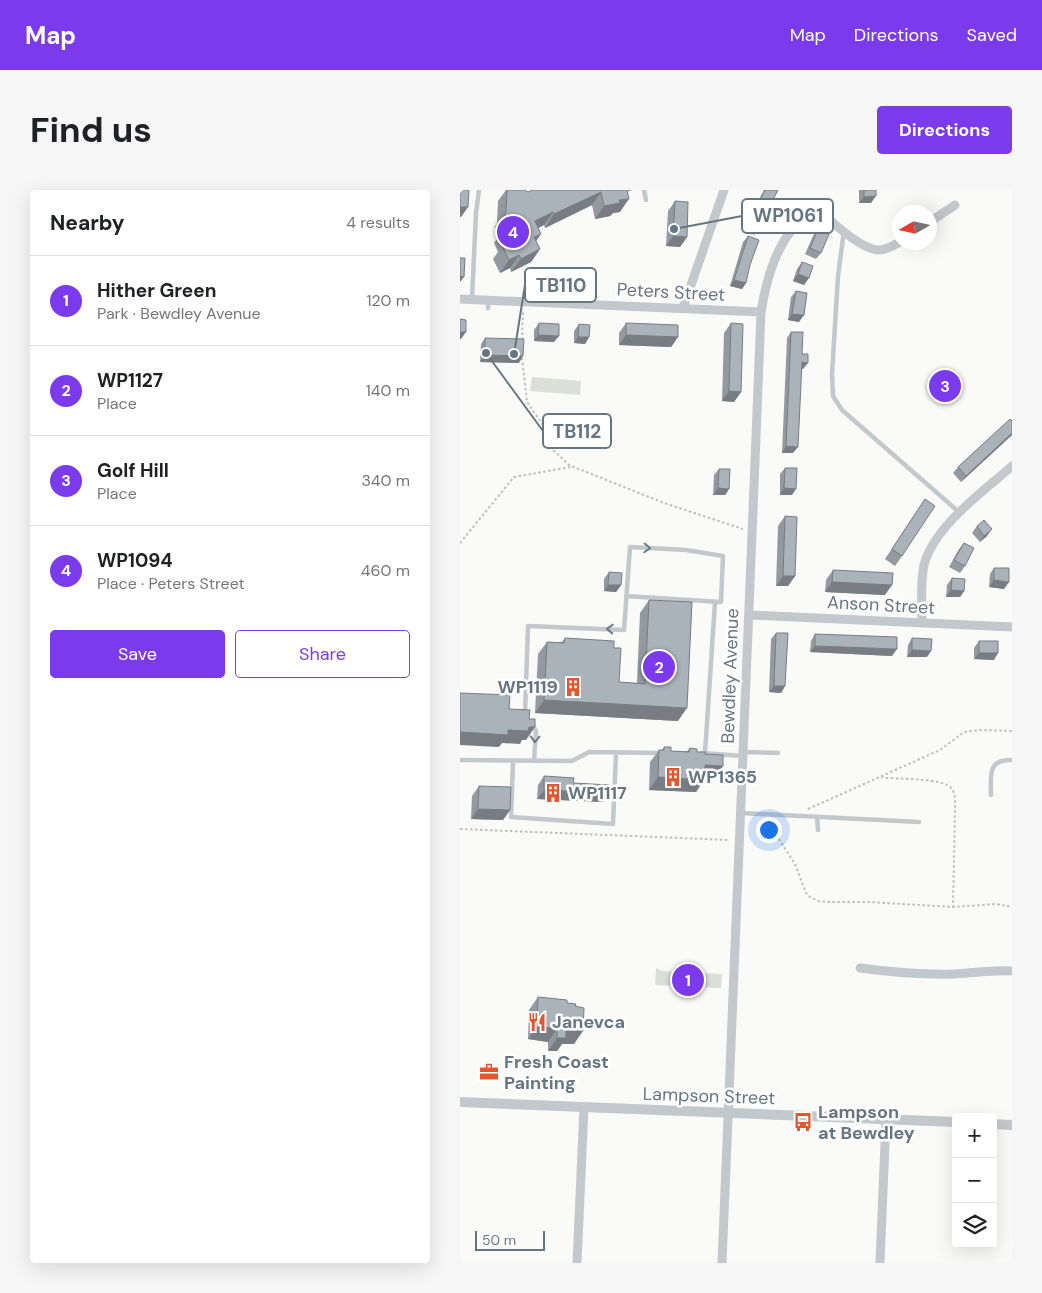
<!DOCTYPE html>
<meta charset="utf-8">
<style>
body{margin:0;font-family:"DM Sans",sans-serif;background:#f6f6f6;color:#202124}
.controls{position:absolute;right:15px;bottom:15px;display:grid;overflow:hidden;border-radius:5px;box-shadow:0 5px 20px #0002}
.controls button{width:45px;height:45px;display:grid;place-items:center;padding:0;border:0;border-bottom:1px solid #e0e0e0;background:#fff;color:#202124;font:25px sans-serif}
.compass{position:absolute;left:432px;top:15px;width:45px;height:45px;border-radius:50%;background:#fff;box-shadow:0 5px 20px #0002;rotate:261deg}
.scale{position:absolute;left:15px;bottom:12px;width:70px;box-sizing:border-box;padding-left:5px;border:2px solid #657683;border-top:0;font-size:14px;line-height:18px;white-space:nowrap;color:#657683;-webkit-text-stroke:4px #fff;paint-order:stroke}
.you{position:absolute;left:308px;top:639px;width:18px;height:18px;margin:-12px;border:4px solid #fff;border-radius:50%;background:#1a73e8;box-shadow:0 0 0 8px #1a73e833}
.badge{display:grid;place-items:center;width:32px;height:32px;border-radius:50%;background:#7c3aed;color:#fff;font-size:16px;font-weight:700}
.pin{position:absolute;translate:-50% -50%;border:2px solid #fff;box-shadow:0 1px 5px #0006}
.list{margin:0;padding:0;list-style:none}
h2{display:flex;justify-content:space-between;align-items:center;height:65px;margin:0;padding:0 20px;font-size:21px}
h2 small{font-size:16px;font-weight:400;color:#757577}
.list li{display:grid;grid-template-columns:32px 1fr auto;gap:15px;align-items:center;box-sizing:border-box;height:90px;padding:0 20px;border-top:1px solid #e0e0e0}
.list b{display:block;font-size:19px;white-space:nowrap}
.list p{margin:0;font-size:16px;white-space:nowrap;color:#757577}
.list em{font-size:16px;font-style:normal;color:#757577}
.actions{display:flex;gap:10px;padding:15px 20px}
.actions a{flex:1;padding:11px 0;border:1px solid #7c3aed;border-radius:5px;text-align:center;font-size:18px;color:#7c3aed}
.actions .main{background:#7c3aed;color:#fff}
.icon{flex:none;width:28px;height:28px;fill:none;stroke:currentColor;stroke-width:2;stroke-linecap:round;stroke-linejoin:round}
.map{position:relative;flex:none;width:552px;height:1073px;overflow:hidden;border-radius:5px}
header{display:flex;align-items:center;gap:30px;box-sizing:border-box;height:70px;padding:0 25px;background:#7c3aed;color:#fff}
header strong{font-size:24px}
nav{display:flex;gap:28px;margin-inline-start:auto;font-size:18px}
.intro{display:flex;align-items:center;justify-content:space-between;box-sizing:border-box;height:120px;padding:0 30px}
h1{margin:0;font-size:35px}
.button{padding:12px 22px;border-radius:5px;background:#7c3aed;color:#fff;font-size:18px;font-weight:700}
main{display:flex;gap:30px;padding:0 30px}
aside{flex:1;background:#fff;border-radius:5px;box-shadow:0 5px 20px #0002}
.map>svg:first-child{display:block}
.green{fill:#dadfd7}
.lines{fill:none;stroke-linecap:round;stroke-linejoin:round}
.path{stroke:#bbbfc2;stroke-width:2;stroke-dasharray:2.5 2.5;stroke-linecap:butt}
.service{stroke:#c3c8cc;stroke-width:4.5}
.minor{stroke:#c3c8cc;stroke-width:9}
.tertiary{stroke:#c3c8cc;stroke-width:10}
.wall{fill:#929a9f}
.shaded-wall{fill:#777d82}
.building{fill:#aab3b9;stroke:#777d82}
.oneway{stroke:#6a7a87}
.labels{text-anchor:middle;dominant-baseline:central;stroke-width:5;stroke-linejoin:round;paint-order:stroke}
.street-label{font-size:18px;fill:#657683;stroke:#fff}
.poi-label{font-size:18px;font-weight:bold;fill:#657683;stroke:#fff;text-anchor:start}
.leader{fill:none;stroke:#657683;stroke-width:2}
.callout-dot{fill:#657683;stroke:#fff;stroke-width:2}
.callout{fill:#fff;stroke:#657683;stroke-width:2}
.callout-label{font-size:19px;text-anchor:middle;font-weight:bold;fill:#657683}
</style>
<header>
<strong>Map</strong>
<nav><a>Map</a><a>Directions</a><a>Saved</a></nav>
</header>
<div class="intro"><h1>Find us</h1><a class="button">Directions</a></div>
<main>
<aside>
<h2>Nearby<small>4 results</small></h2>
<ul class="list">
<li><span class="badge">1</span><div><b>Hither Green</b><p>Park · Bewdley Avenue</p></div><em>120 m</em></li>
<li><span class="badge">2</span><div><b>WP1127</b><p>Place</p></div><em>140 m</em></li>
<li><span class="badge">3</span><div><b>Golf Hill</b><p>Place</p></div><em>340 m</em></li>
<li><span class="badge">4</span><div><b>WP1094</b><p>Place · Peters Street</p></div><em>460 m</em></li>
</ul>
<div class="actions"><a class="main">Save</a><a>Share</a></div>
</aside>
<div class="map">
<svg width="552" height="1073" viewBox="0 0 552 1073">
<rect width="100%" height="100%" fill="#fafaf8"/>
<path class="green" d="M72,187L121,191L120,205L70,201Z
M196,778L202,781L262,784L261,798L195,795Z"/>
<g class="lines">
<path class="path" d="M62,150L63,120
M62,168L67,212L83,235L90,257L109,275L204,313L283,339
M0,353L54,287L111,277
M421,587C436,590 485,587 492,599C496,605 495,612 495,618L493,717
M348,619L480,560L504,542L520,540L552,541
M308,632L335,674L346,703L350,707L358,711L368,712H409L493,717L536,714L552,717
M0,639L270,650"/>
<path class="service" d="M184,0L186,10
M384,41L378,86L372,184L373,206L382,220L499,322
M12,109L16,23L19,0
M28,118L29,110
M65,524L68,436L164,440L170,357L226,360L263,366L261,412L166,406
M72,534L76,541L74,571
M283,562L318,563
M242,563L283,566
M245,563L255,412
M0,570L112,571L129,562L202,563
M53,572L51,627L153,634L156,563
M531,605C531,586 527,569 552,570
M281,623L459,632
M357,627L358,640"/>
<path class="minor" d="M470,32L495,15
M0,109L301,122
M223,118L264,0
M289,425L552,437
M462,433C462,414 460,393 464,375C474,336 523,302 552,276
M400,778C430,782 463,785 494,784C513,783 532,780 552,781
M117,1073L124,917
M262,1073L296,247L301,122C306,92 314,61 334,37C340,29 349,23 358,17C368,30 401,59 418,60C427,60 432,56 440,52
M420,1073L426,929"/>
<path class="tertiary" d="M0,912L496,932
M533,934L552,935"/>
</g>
<path class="wall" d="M46,0H65L68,2L73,0H172L167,2L160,22L153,23L150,26L135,29L132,15L85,38L84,35L78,38L76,51L80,59L71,72L51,82L50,78L40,83L33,69L38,62L34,53L39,46L35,37L37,33L38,11Z
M304,0H318L305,25L306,37L301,44L296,42L294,45L288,42L299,19L295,17Z
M399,0H416L411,13H399Z
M215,11L227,47L220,57L206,56L208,21Z
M359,37L361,63L356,69L345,64L354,44Z
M288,46L286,93L282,99L270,96L283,52Z
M342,72L344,95L333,91L337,79Z
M336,101L339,132L328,130L331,107Z
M79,133L94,152L74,151V140Z
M166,133L218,147L211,157L159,155V143Z
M271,133L281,202L274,212L262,211L264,143Z
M119,134L129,147L125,154L114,153V141Z
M331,142L342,164L343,179H341L333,263H322L327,148Z
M25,148L59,173L20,172L21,154Z
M552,231V245L501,292L493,283L498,277Z
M325,278L332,305H320V284Z
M259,279L269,299L265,305H253L254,285Z
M465,309L442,366L435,376L425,369Z
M325,326L335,386L328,396H316L318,336Z
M517,336L527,346L520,352L512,343Z
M504,353L505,376L500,383L489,377L499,359Z
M534,378L544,399L529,397L530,384Z
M373,380L425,405L365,402L366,390Z
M149,382L161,395L156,402L144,401V389Z
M492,388L504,401L500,407H486L487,395Z
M189,410L218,531L75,523L78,464L87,452H102L105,448L154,458L159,492L177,493L180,423Z
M316,443L325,496L321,503L309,502L311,449Z
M355,444L432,466L350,462L351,451Z
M452,448L467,467H447L448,455Z
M519,451L534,470L514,469V458Z
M204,557L211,561H227L230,558L237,562L245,564L263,576L254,588H244V590L236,602L189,600L190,572L199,560H202Z
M84,586L113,593L149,603L143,612L77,609L78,595Z
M19,596L50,620L43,630L11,629L12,606Z
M78,807L107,813L114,854H102L97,861H88V852L68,849L69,820Z"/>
<path class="shaded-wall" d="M141,2L132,15L85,38L94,24Z
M416,6L411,13H399L404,7Z
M169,9L160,22L153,23L150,26L135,29L144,16L159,10Z
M0,17H8L1,27H0Z
M93,22L84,35L66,44L75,31Z
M81,44L72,57L74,47Z
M213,46L227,47L220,57L206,56Z
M80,59L71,72L51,82L61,69Z
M59,65L50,78L40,83L49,70Z
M338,84L349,88L344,95L333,91Z
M0,86L4,87L0,92Z
M274,90L286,93L282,99L270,96Z
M332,124L344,125L339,132L328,130Z
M0,142H6L1,149H0Z
M78,145L99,146L94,152L74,151Z
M166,145L218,147L211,157L159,155Z
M118,147H129L125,154L114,153Z
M25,165L63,166L59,173L20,172Z
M342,172L348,173L343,179H337Z
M269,201L281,202L274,212L262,211Z
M552,243V245L501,292L506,286Z
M326,256L338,257L333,263H322Z
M258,298L269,299L265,305H253Z
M324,298L336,299L332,305H320Z
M532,339L527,346L520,352L524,346Z
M323,386H335L328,396H316Z
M534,390L549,392L544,399L529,397Z
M372,392L432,395L425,405L365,402Z
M148,395H161L156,402L144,401Z
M491,400L504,401L500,407H486Z
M355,456L437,459L432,466L350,462Z
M452,460L471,461L467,467H447Z
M519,463H538L534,470L514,469Z
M314,496H325L321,503L309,502Z
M84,510L227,518L218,531L75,523Z
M69,537H75L66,550H62L60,554L42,553L39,557L0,555V542L48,540Z
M245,575L263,576L254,588L236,587Z
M198,587L244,590L236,602L189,600Z
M84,600L149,603L143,612L77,609Z
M18,619L50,620L43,630L11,629Z
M77,836L97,839L88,852L68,849Z
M106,841H123L114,854H102L97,861H88L97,848Z"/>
<path class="building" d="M0,0H9L8,17H0Z
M47,0H65L68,2L73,0H167L169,9L159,10L160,13L144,16L141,2L94,24L93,22L75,31L81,44L74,47L80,59L61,69L59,65L49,70L42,56L49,53L43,40L50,37L44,24L46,23Z
M305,0H318L305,25L310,28L306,37L300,35L299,38L293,35L304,12L300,10Z
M404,0H416V6L404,7Z
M215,11L228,12L227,47L213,46Z
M359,37L370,42L361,63L350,58Z
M288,46L299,50L290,75L286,93L274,90Z
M0,68H5L4,87L0,86Z
M342,72L353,76L349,88L338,84Z
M336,101L347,103L344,125L332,124Z
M0,129L6,130V142H0Z
M79,133L99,134V146L78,145Z
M166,133L218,135V147L166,145Z
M271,133L283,134L281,202L269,201Z
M119,134L130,135L129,147H118Z
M331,142H343L342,164H348V173L342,172L338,257L326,256Z
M25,148L64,149L63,166L25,165Z
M550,229L552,231V243L506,286L498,277Z
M325,278H337L336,299L324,298Z
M259,279H270L269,299L258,298Z
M465,309L475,316L442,366L432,359Z
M325,326L337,327L335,386H323Z
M524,330L532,339L524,346L517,336Z
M504,353L514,358L505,376L494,370Z
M534,378H549V392L534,390Z
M373,380L433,383L432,395L372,392Z
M149,382L162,383L161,395H148Z
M492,388L505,389L504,401L491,400Z
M189,410L232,412L227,518L84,510L87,452L104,453L105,448L154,451V458H161L159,492L185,494Z
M316,443H328L325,496H314Z
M355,444L437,447V459L355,456Z
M452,448L472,449L471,461L452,460Z
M519,451H538V463H519Z
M0,503L50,505L49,519L70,520L69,529H75V537H69L68,541L48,540V545L0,542Z
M204,557H211V561L229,562L230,558L237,559V562H246L245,564L263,565V576L245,575L244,590L198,587L199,560H204Z
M84,586L114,588L113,593L150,595L149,603L84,600Z
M19,596L51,597L50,620L18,619Z
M78,807L107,810V813L116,814L115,816L124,818L123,841H106V848H97V839L77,836Z"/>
<defs><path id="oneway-chevron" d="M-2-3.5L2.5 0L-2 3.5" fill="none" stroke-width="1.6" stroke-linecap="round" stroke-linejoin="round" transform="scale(1.25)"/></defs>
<g class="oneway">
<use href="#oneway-chevron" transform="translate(187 358) rotate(3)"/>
<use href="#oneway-chevron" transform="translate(150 439) rotate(-178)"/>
<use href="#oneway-chevron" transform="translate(75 549) rotate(92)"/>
</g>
<defs>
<g id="building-bare" transform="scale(1.5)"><path d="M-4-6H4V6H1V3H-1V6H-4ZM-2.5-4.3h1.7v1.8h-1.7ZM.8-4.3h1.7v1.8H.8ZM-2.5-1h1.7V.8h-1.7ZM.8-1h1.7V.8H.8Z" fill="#e4572e" stroke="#fff" stroke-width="2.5" paint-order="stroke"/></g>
<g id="restaurant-bare" transform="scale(1.5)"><path d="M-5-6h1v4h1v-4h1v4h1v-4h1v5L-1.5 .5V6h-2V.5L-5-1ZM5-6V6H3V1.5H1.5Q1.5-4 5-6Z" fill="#e4572e" stroke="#fff" stroke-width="2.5" paint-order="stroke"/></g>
<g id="office-bare" transform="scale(1.5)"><path d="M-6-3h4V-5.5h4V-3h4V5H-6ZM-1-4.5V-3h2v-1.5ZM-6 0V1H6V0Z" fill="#e4572e" stroke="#fff" stroke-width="2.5" paint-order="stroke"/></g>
<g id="bus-bare" transform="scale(1.5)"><path d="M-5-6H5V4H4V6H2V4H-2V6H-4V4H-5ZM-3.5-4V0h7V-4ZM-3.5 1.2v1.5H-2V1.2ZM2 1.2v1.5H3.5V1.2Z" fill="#e4572e" stroke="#fff" stroke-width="2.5" paint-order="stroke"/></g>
</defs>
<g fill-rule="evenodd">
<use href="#building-bare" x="113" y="497"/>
<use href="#building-bare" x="213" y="587"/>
<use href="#building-bare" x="93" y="603"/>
<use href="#restaurant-bare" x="77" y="832"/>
<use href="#office-bare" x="29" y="882"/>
<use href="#bus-bare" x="343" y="932"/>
</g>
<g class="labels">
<g class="street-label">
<text transform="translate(211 102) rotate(3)">Peters Street</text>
<text transform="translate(421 415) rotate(3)">Anson Street</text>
<text transform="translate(270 486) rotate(-88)">Bewdley Avenue</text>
<text transform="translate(249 906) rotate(2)">Lampson Street</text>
</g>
<g class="poi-label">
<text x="98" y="497" text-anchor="end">WP1119</text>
<text x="228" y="587">WP1365</text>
<text x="108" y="603">WP1117</text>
<text x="92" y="832">Janevca</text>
<text x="44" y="872">Fresh Coast<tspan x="44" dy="21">Painting</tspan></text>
<text x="358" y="922">Lampson<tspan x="358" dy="21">at Bewdley</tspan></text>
</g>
</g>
<path class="leader" d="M214 39L282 26M54 164L65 95M26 163L83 241"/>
<g class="callout-dot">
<circle cx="214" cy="39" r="5"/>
<circle cx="54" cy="164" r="5"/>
<circle cx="26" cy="163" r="5"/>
</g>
<g class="callout">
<rect x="282" y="9" width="91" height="34" rx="5"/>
<rect x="65" y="78" width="71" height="34" rx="5"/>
<rect x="83" y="224" width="68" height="34" rx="5"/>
</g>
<g class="callout-label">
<text x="328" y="32">WP1061</text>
<text x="101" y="102">TB110</text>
<text x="117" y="248">TB112</text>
</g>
</svg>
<div class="controls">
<button>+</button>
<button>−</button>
<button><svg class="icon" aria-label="layers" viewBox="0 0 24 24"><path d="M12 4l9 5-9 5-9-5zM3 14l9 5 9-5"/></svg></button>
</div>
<svg class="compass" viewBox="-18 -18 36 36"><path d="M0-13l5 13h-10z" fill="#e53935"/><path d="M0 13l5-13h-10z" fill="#757577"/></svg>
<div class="scale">50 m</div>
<div class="you"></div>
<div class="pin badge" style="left:228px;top:790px">1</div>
<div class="pin badge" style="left:199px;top:477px">2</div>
<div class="pin badge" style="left:485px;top:196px">3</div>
<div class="pin badge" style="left:53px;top:42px">4</div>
</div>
</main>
